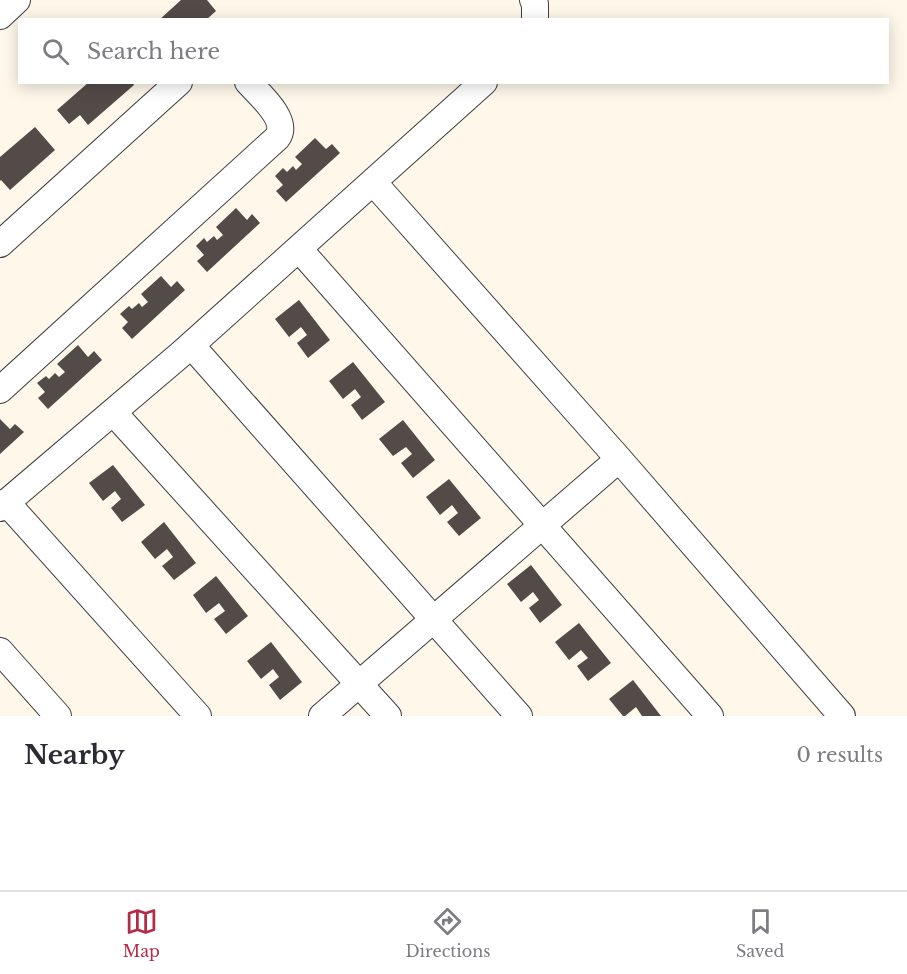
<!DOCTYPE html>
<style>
body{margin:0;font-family:"Libre Baskerville",serif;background:#f7f7f7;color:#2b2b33}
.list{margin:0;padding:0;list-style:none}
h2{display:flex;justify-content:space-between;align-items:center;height:78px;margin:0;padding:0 24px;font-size:26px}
h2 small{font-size:20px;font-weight:400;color:#7c7c81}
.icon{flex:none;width:33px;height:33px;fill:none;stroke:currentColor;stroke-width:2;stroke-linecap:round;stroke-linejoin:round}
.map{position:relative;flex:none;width:907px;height:716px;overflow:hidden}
.search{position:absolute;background:#fff;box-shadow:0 3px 15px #0003;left:18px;right:18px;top:18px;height:66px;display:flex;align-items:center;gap:15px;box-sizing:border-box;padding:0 21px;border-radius:0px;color:#7c7c81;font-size:22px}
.sheet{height:174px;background:#fff}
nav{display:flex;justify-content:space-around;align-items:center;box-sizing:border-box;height:84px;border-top:2px solid #e1e1e2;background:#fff;font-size:16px;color:#7c7c81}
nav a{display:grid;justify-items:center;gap:3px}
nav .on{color:#b52a45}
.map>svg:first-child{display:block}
.building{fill:#534b48}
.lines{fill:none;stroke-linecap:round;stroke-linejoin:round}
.minor-casing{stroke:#3e3e3e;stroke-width:28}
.minor{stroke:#fff;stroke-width:26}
</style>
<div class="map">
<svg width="907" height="716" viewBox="0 0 907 716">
<rect width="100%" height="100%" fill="#fef7ea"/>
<path class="building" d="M181,0H207L216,11L206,20H159Z
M89,82H132L134,85L88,125L80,115L69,124L57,110Z
M35,127L55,150L10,190L1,180L0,181V157Z
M315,138L326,149L332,144L340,153L286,202L276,191L283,185L275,176L283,168L287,172L293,166L296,170L302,164L295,157Z
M236,208L247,220L252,214L260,223L207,272L197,261L204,255L196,246L204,238L207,242L214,236L217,240L223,235L216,227Z
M161,276L171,287L177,281L185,290L132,339L122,328L128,322L120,314L129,306L132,309L139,303L142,307L148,302L141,294Z
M299,300L330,340L308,358L297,343L307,335L301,327L289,337L275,319Z
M78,345L88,357L94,351L102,360L48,409L38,398L45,392L37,383L46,376L49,379L55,373L59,377L65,372L57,364Z
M353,362L385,402L362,420L351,405L361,397L355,389L343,399L329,381Z
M0,419L10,429L15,424L24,432L0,454Z
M403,420L435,460L413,478L401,463L412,454L406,447L393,456L379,439Z
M113,465L145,505L122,522L111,508L121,499L115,491L103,501L89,483Z
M449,479L481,518L459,536L447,522L458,513L452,505L440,515L426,497Z
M164,522L196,563L174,580L162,566L173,557L167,549L155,559L141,542Z
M531,565L562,605L540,623L529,608L539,600L533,592L521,602L507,584Z
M216,576L248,616L226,634L214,619L225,611L219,603L206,613L193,595Z
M579,623L611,663L588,681L577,666L588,658L581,650L569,660L555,642Z
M271,642L302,682L280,700L269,685L279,677L273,669L261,679L247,661Z
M633,680L661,716H642L636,707L625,716H623L609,699Z"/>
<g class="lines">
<g class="minor-casing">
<path id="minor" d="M533,0L535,4V20
M0,16L17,0
M373,182L619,459L842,716
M0,244L179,82
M299,249L710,716
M191,345L519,716
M0,390L277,138C290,121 260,95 248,82
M113,412L388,716
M6,502L198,716
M0,508L181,354L484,82
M0,651L58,716
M322,716L619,459"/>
</g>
<use href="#minor" class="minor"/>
</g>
</svg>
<div class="search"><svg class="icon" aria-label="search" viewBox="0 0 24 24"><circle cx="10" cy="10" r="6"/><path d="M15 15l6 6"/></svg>Search here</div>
</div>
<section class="sheet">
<h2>Nearby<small>0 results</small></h2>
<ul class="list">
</ul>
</section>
<nav>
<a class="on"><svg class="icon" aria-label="map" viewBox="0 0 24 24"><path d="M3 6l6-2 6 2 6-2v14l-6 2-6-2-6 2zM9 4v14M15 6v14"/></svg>Map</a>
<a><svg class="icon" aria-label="directions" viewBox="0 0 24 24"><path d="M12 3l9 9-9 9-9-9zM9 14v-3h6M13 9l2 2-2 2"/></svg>Directions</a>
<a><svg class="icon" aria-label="saved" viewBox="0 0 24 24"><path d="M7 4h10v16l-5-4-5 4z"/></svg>Saved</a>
</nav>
